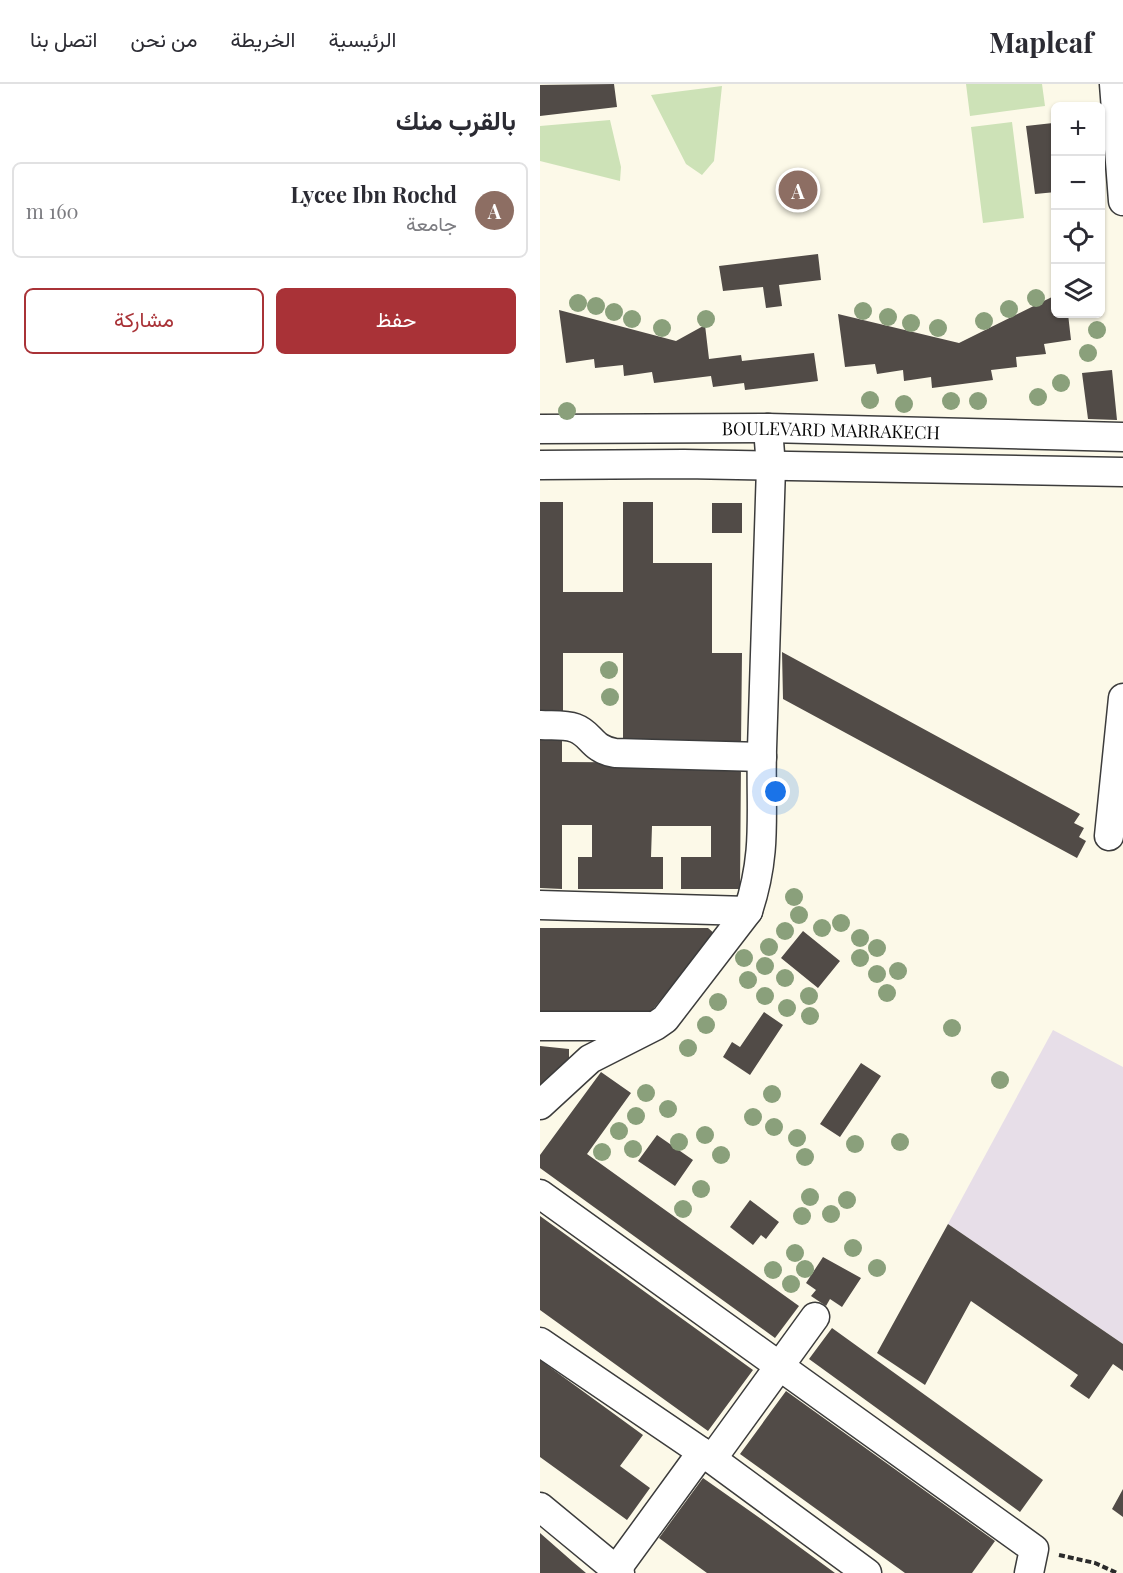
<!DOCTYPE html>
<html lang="ar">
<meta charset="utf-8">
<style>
body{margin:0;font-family:"Playfair Display",Vazirmatn,serif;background:#f7f7f7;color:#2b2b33;direction:rtl}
.controls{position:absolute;right:18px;top:18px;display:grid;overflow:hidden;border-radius:9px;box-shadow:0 2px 4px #0004}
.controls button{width:54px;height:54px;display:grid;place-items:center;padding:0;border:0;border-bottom:2px solid #e1e1e2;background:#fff;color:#2b2b33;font:30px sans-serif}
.you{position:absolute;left:236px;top:708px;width:21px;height:21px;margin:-15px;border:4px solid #fff;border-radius:50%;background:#1a73e8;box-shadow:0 0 0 9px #1a73e833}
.badge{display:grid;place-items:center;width:39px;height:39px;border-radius:50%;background:#a93237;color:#fff;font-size:20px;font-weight:700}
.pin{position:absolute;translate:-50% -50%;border:3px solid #fff;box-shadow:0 2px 6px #0006}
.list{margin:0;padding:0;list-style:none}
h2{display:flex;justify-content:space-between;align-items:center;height:78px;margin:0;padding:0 24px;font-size:26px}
h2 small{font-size:20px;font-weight:400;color:#7c7c81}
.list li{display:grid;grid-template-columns:39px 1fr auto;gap:18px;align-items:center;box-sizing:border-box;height:96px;margin:0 12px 12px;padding:0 12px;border:2px solid #e1e1e2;border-radius:9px}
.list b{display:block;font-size:22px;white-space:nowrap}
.list p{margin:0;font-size:20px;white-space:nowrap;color:#7c7c81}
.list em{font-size:20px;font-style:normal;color:#7c7c81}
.actions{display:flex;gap:12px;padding:18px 24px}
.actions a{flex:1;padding:14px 0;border:2px solid #a93237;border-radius:9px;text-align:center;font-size:21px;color:#a93237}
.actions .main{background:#a93237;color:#fff}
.icon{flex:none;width:33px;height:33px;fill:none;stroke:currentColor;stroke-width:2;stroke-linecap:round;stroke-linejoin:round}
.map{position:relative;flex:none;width:583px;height:1489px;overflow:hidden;direction:ltr}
header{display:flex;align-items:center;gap:36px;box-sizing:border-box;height:84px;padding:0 30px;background:#fff;border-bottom:2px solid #e1e1e2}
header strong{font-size:28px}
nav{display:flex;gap:33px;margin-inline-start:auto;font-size:21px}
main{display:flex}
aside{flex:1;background:#fff}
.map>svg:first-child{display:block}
.industrial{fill:#e7dee8}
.green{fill:#cde2b7}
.building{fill:#514b47}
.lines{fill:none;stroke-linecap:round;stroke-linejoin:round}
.minor-casing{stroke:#3c3c3c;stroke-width:31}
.path{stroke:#2b2b2b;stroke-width:4;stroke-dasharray:6 3;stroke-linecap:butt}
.minor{stroke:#fff;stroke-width:28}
.tree{fill:#8aa07b}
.labels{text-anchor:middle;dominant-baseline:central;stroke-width:6;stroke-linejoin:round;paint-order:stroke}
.street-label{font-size:18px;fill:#090909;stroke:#fff}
</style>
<header>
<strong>Mapleaf</strong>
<nav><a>الرئيسية</a><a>الخريطة</a><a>من نحن</a><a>اتصل بنا</a></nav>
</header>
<main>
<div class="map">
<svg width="583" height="1489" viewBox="0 0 583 1489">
<rect width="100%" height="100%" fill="#fcf9e8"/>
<path class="industrial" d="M513,946L583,983V1260L408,1140Z"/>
<path class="green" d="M426,0H502L505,22L430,32Z
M182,2L174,77L162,91L146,80L111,11Z
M70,36L81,83L80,97L0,77V42Z
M472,38L484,134L443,139L431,43Z"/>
<path class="building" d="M74,0L77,23L0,32V1Z
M513,39L516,108L495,110L486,42Z
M278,170L281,196L239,201L242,222L226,224L223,203L183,207L179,182Z
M516,211V230H528L531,256L504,260L506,270L476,273L477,283L451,286L453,296L392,304L391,293L364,297L363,286L337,290L335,280L305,283L298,230L419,259Z
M19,226L136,257L165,241L169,275L201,271L202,277L274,269L278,297L205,306L204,299L173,303L171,292L114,299L112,288L84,292L83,281L55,284L54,275L26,279Z
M572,286L577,336L548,335L542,289Z
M0,418H23V508H83V418H113V479H172V569H202L201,661L83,660V569H23V629H0Z
M172,419H202V449H172Z
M242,568L540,730L534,739L544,744L539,753L546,757L537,774L243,615Z
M0,651H22V678L201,679L200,805H141V773H171V742H112L111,773H123V805H38V773H52V741H22V805L0,804Z
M0,844H168L175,850L109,930L0,929Z
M263,847L300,877L278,904L241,874Z
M224,928L243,941L210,991L183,973L192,958L200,963Z
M0,962L29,965V978L11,1001H0Z
M321,979L341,992L300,1053L280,1040Z
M61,988L91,1009L47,1070L259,1222L235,1254L0,1084V1071Z
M117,1051L153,1076L135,1102L98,1077Z
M210,1116L239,1138L226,1155L221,1151L213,1161L190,1143Z
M0,1132L213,1286L168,1347L0,1226Z
M408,1140L583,1260V1287L573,1280L549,1315L530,1302L538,1291L431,1217L385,1301L337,1269Z
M283,1173L321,1194L302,1223L290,1215L286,1222L271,1212L276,1206L266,1199Z
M292,1244L503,1396L480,1428L269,1275Z
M0,1276L103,1351L80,1382L110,1404L87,1436L0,1373Z
M246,1307L455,1457L432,1489H365L200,1370Z
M163,1394L224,1437L295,1489H167L149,1476L119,1454Z
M583,1405V1433L572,1425Z
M0,1449L33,1478L46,1489H0Z"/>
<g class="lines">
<g class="minor-casing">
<g id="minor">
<path d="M574,0L583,117"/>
<path id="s1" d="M0,345L228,344L583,353"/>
<path d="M0,381L144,380L583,388"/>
<path d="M0,641C11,642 24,640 35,644C52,650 51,665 75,669L222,673"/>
<path d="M569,752L583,614"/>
<path d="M0,821L208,827"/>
<path d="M0,942H109"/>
<path d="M0,1021L50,975L115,942L125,935L208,827C228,767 220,726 222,665C225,571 228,477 231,383L228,344"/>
<path d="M0,1110L494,1465L489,1489"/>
<path d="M0,1258L172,1375L327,1489"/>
<path d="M172,1375L275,1233"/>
<path d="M0,1423L80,1489"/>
<path d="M76,1486L162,1368"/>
</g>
</g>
<path class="path" d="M519,1471L555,1479L577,1489"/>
<use href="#minor" class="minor"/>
</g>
<g class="tree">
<circle cx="496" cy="214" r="9"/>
<circle cx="38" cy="219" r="9"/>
<circle cx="56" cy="222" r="9"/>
<circle cx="469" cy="225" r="9"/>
<circle cx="323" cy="227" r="9"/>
<circle cx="74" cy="228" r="9"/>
<circle cx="348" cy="233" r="9"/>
<circle cx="92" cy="235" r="9"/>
<circle cx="166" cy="235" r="9"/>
<circle cx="444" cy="237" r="9"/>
<circle cx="371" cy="239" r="9"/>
<circle cx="122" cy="244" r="9"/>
<circle cx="398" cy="244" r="9"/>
<circle cx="557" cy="246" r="9"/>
<circle cx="548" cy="269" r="9"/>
<circle cx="521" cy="299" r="9"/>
<circle cx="498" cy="313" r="9"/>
<circle cx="330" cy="316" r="9"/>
<circle cx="411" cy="317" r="9"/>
<circle cx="438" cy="317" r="9"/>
<circle cx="364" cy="320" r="9"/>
<circle cx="27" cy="327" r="9"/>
<circle cx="69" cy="586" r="9"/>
<circle cx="70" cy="613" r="9"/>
<circle cx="254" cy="813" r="9"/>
<circle cx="259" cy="831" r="9"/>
<circle cx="301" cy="839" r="9"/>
<circle cx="282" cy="844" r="9"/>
<circle cx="245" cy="847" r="9"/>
<circle cx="320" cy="854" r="9"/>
<circle cx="229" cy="863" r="9"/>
<circle cx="337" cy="864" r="9"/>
<circle cx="204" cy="874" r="9"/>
<circle cx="320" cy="874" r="9"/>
<circle cx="225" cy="882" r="9"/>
<circle cx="358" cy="887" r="9"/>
<circle cx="337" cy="890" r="9"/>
<circle cx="245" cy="894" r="9"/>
<circle cx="208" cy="896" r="9"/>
<circle cx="347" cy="909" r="9"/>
<circle cx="225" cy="912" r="9"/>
<circle cx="269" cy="912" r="9"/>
<circle cx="178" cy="918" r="9"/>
<circle cx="247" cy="924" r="9"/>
<circle cx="270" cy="932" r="9"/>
<circle cx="166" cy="941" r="9"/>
<circle cx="412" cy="944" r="9"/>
<circle cx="148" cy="964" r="9"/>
<circle cx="460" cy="996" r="9"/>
<circle cx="106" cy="1009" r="9"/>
<circle cx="232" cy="1010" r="9"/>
<circle cx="128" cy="1025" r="9"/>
<circle cx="96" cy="1032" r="9"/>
<circle cx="213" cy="1033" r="9"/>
<circle cx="234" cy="1043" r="9"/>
<circle cx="79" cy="1047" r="9"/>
<circle cx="165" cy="1051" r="9"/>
<circle cx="257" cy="1054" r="9"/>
<circle cx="139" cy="1058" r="9"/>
<circle cx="360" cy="1058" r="9"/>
<circle cx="315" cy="1060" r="9"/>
<circle cx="93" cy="1065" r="9"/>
<circle cx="62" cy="1068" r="9"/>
<circle cx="181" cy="1071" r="9"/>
<circle cx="265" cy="1073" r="9"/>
<circle cx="161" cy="1105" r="9"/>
<circle cx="270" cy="1113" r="9"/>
<circle cx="307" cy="1116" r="9"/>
<circle cx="143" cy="1125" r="9"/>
<circle cx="291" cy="1130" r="9"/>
<circle cx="262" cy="1132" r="9"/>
<circle cx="313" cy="1164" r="9"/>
<circle cx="255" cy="1169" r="9"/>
<circle cx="337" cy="1184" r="9"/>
<circle cx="265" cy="1185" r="9"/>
<circle cx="233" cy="1186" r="9"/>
<circle cx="251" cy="1200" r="9"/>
</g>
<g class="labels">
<g class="street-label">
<text stroke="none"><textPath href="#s1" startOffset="291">BOULEVARD MARRAKECH</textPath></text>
</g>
</g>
</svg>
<div class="controls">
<button>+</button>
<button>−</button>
<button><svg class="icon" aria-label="locate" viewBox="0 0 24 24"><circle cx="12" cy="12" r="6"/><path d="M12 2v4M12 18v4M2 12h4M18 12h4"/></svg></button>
<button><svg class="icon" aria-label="layers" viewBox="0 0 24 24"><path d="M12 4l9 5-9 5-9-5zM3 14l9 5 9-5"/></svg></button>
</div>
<div class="you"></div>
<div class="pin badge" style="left:258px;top:106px;background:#8d6e63">A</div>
</div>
<aside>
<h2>بالقرب منك<small></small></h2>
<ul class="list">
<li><span class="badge" style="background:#8d6e63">A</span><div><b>Lycee Ibn Rochd</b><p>جامعة</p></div><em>160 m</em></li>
</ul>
<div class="actions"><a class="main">حفظ</a><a>مشاركة</a></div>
</aside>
</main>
